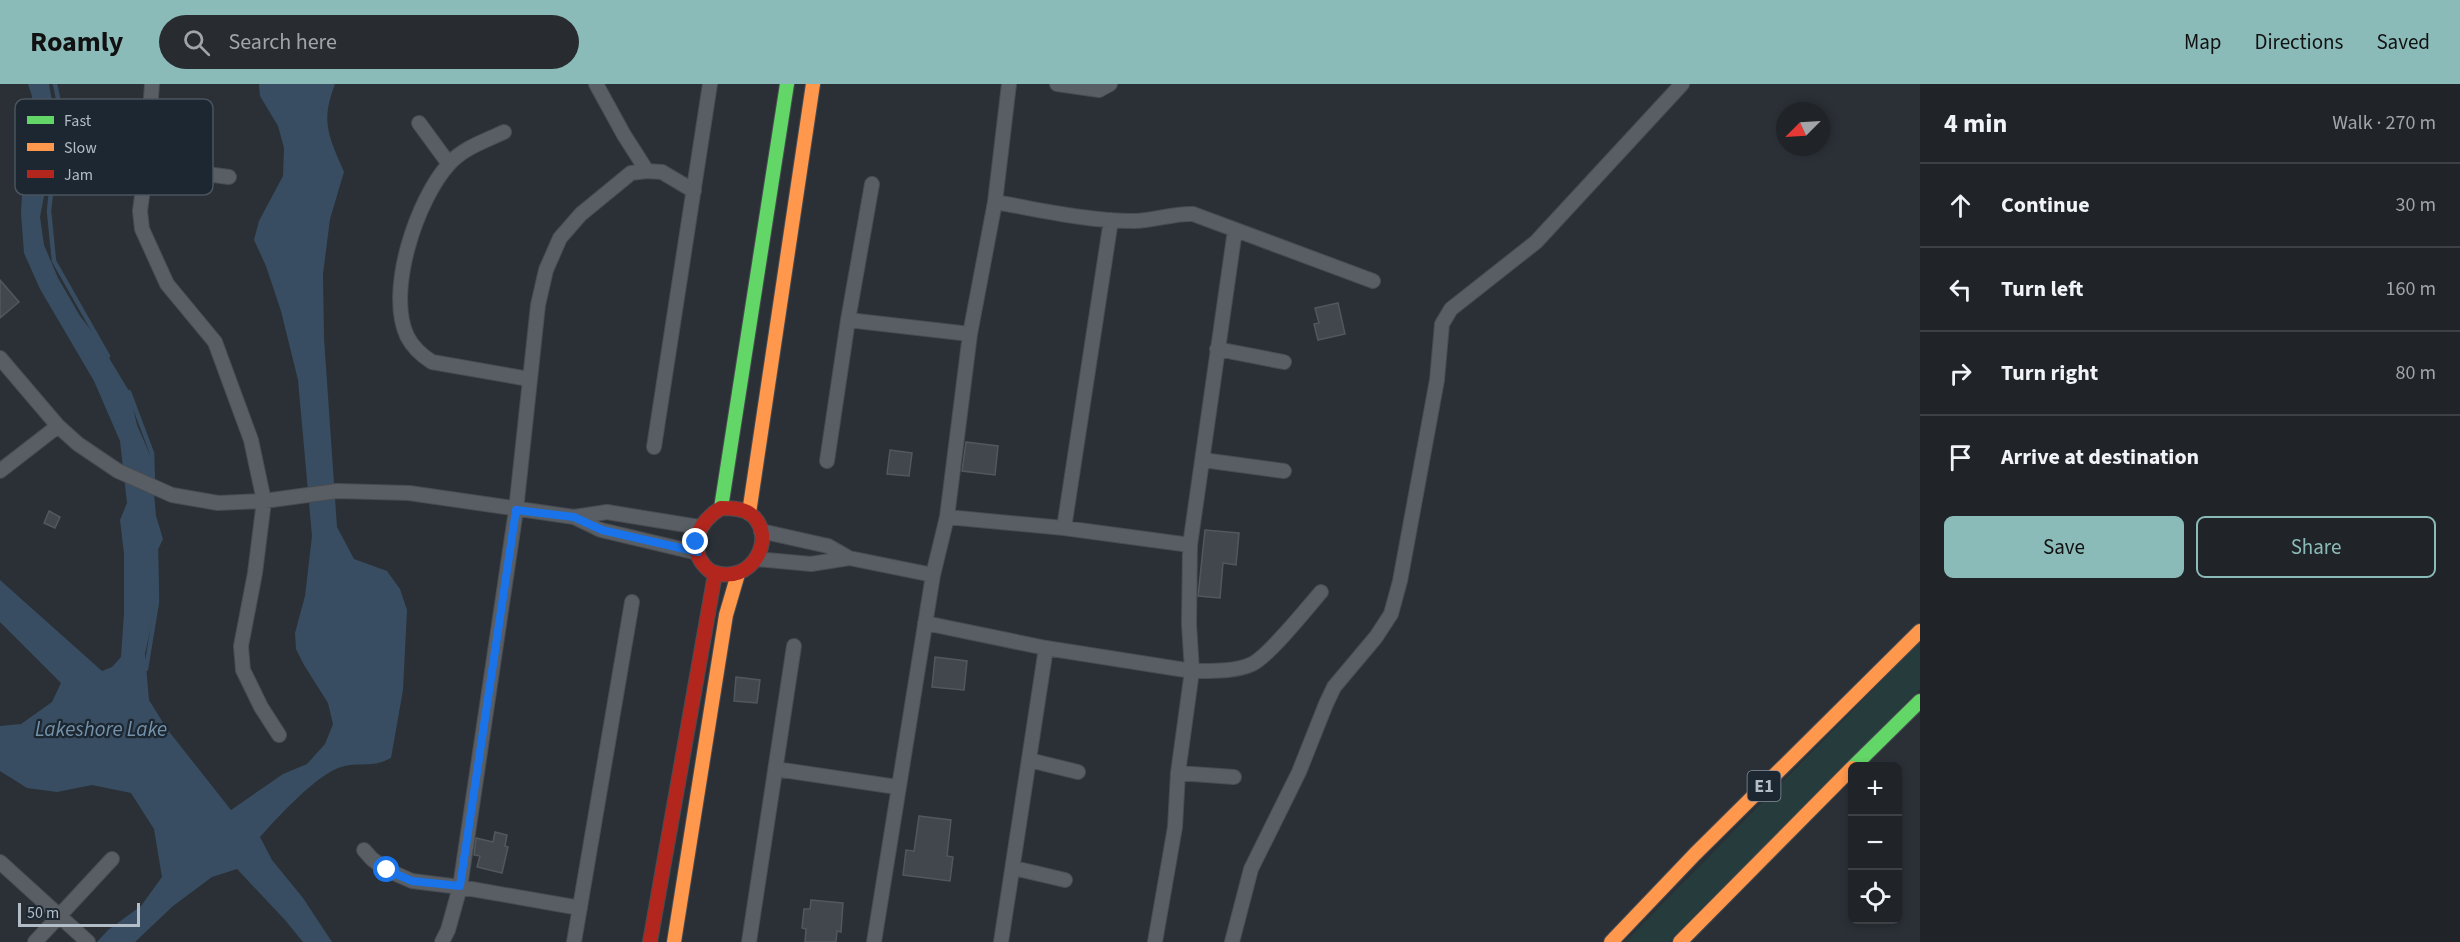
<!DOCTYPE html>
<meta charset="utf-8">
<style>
body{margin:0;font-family:"Source Sans 3",sans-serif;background:#282c30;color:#f1f3f6}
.controls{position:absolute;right:18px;bottom:18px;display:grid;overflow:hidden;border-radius:9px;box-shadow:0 3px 9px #0003}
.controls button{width:54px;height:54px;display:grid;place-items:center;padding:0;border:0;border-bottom:2px solid #3d4145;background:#202428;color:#f1f3f6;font:30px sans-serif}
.compass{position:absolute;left:1776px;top:18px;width:54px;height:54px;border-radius:50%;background:#202428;box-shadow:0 3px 9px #0003;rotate:246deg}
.scale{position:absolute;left:18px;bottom:15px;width:122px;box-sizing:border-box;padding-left:6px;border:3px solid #b3bdc7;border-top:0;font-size:16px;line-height:21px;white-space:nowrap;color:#b3bdc7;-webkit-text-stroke:4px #1c2731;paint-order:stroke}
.stop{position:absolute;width:18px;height:18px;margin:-14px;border:4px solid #1a73e8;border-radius:50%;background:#fff}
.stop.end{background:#1a73e8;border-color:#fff;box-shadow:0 2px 6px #0008}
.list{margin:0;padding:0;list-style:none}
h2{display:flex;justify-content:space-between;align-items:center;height:78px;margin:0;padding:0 24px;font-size:26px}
h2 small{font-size:20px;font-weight:400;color:#a2a4a8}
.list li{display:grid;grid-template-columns:39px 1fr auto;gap:18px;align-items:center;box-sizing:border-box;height:84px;padding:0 24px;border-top:2px solid #3d4145}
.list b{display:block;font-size:22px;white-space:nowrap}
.list em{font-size:20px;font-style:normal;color:#a2a4a8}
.actions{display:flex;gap:12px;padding:18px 24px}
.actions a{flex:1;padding:14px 0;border:2px solid #8bbbb9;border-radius:9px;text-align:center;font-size:21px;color:#8bbbb9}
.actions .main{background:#8bbbb9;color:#111}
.icon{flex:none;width:33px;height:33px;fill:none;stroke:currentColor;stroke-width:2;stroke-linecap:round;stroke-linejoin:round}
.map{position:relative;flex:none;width:1920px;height:858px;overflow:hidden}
header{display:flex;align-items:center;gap:36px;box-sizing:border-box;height:84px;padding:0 30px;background:#8bbbb9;color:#111}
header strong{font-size:28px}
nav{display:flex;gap:33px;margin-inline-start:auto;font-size:21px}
.search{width:420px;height:54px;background:#282c30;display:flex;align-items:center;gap:15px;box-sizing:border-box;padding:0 21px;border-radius:33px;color:#a2a4a8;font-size:22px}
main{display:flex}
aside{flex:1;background:#202428}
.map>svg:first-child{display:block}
.green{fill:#263b3c}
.water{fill:#384d61}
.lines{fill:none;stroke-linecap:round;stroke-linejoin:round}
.stream{stroke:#384d61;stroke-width:4.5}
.building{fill:#42474d;stroke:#51585d;stroke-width:1.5}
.street-casing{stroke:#484c51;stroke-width:16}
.fast-casing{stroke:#484c51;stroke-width:16}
.slow-casing{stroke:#484c51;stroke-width:16}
.jam-casing{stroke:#484c51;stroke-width:16}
.street{stroke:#595e64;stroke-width:14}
.fast{stroke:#63d668;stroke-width:14}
.slow{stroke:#ff974d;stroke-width:14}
.jam{stroke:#b3261e;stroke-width:14}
.route{stroke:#1a73e8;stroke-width:8}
.labels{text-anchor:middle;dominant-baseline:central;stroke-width:4.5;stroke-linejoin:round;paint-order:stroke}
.shield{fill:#1c2731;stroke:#86909a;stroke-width:1.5}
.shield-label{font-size:18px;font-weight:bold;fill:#b3bdc7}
.water-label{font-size:21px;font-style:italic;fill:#7491aa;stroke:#1c2731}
.key{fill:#1c2731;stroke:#49545e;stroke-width:1.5}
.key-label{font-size:16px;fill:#b3bdc7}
</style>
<header>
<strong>Roamly</strong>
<div class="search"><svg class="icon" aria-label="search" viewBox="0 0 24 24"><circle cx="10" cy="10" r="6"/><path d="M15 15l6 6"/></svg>Search here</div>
<nav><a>Map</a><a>Directions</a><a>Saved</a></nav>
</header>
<main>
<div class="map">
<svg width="1920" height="858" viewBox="0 0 1920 858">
<rect width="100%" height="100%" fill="#2a3036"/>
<path class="green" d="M1920,558V605L1670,858H1625Z"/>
<path class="water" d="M28,0H49L57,44L40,133L44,161L58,194L80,232L97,254L129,307L137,341L151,373L156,432L163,455L155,472V524L145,570L149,616L167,645L231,726L283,690L307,680L325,660L333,640L328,619L304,581L296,565L295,549L305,512L312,452L298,296L281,227L266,182L254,156L259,137L283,92L284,64L278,42L260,12L259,0H335C320,39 329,52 344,88L330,135L323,190L324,254L337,443L354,475L387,487L400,505L407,526L403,606L391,674C370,685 361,677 341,683C317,690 277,734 260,753L272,776L303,814L332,858H303L285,836L237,785L212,793L173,822L135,858H97L108,846L141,822L162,793L154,745L131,709L92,701L57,708L27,704L0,687V642L21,640L52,618L61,599L0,538V496L102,587L112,583L121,573L124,529V470L120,436L127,419L120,357L94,297L40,205L24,169L21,129L23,93L32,43V12Z"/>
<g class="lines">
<path class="stream" d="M55,0L60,24L49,127L54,177L108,272
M129,308L152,369L153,400
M146,585L157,518L156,466"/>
</g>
<path class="building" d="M0,196L19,218L0,234Z
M1338,219L1345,250L1318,256L1314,240L1319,239L1315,224Z
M966,358L998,362L995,391L962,387Z
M890,366L912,369L909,392L887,390Z
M49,427L60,433L55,444L44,439Z
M1205,446L1239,449L1236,481L1223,479L1220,514L1198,512Z
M935,573L967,577L964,606L932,603Z
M736,593L760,596L757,619L734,617Z
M919,732L951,736L947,772L953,773L950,797L903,791L906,766L914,767Z
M495,748L507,751L505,762L508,763L502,789L477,783L480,772L474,771L476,754L493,758Z
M811,816L843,819L841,848L837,847L836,858H805L806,845L802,844L804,825H810Z"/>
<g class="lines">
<g class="street-casing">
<path id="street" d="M152,0L146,82L140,127L142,145L167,200L215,258L251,356L264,417L255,489L241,562L243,586L261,623L279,651
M596,0L624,51L647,87L662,88L694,107
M1057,0L1099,6L1110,0
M419,39L449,80
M504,48C485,57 463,64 449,80C417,115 386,207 407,252C413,264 421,271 432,278L529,295
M146,82L229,93
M995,118C1041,126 1087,137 1134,137C1154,137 1173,129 1193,130L1373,197
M848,236L970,250
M1217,265L1284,278
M0,274L58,342L78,360L118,387L172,411L218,419L264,417L337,407L409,409L574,433L607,428L699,443
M654,363L710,0
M1203,376L1284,387
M827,377L848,236L872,100
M0,387L58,342
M574,433L601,446L698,469
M947,433L1064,444L1190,461
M1064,444L1111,136
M761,447L828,462L849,474L933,491
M756,475L811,480L849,474
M925,539L1046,564L1192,587C1210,587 1235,588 1252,580C1269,572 1307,524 1321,508
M1029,676L1078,688
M776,685L897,703
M1178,689L1234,693
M364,766L372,775L387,786L412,797L460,803L580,824
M0,778L88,858
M1014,784L1065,796
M35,858L112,775
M442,858L448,846L460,803L516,426L538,221L546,186L560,154L581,130L631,89L647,87
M574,858L632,518
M749,858L794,562
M874,858L933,491L947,433L970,250L995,118L1009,0
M1001,858L1046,564
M1155,858L1175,743L1178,689L1192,587L1189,540L1190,461L1235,146
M1232,858L1251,785L1299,688L1326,620L1334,603L1376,553L1391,530L1400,497L1437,296L1442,240L1451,225L1536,158L1682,0"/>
</g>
<g class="fast-casing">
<path id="fast" d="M721,424L787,0
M1854,682L1920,617"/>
</g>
<g class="slow-casing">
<path id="slow" d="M749,429L813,0
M674,858L726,531L738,490
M1611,858L1695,770L1920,547
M1680,858L1852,684"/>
</g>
<g class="jam-casing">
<path id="jam" d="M721,424C730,424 741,424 749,429C779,449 754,505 710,487C685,466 697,439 721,424Z
M650,858L715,490"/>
</g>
<use href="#street" class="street"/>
<use href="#fast" class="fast"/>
<use href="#slow" class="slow"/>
<use href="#jam" class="jam"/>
</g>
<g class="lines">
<path class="route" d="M387,786L412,797L460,802L516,426L574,433L602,446L698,468L696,458"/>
</g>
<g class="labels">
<rect class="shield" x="1747.5" y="687" width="33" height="30" rx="4.5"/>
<g class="shield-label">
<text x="1764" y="702">E1</text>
</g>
<g class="water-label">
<text x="101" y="645">Lakeshore Lake</text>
</g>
</g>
<rect x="15" y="15" width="198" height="96" rx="9" class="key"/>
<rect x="27" y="32" width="27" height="8" fill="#63d668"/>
<rect x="27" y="59" width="27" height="8" fill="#ff974d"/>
<rect x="27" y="86" width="27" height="8" fill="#b3261e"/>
<g class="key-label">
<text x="64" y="42">Fast</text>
<text x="64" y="69">Slow</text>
<text x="64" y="96">Jam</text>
</g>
</svg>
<div class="controls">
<button>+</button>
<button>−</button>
<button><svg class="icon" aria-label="locate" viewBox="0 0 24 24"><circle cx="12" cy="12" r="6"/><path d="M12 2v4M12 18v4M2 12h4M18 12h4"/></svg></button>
</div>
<svg class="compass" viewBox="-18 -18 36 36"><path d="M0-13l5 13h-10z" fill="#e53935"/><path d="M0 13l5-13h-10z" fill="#a2a4a8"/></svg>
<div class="scale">50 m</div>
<div class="stop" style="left:387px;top:786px"></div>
<div class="stop end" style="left:696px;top:458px"></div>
</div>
<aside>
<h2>4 min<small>Walk · 270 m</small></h2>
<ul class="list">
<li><svg class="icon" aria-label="ahead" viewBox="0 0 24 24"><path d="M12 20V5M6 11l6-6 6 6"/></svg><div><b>Continue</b></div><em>30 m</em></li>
<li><svg class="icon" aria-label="left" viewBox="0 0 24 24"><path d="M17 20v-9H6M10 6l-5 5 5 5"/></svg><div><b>Turn left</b></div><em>160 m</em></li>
<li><svg class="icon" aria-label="right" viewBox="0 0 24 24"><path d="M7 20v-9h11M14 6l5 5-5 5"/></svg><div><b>Turn right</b></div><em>80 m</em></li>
<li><svg class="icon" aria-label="arrive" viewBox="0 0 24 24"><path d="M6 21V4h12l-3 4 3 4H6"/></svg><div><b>Arrive at destination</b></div></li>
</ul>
<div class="actions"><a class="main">Save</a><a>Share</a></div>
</aside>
</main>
